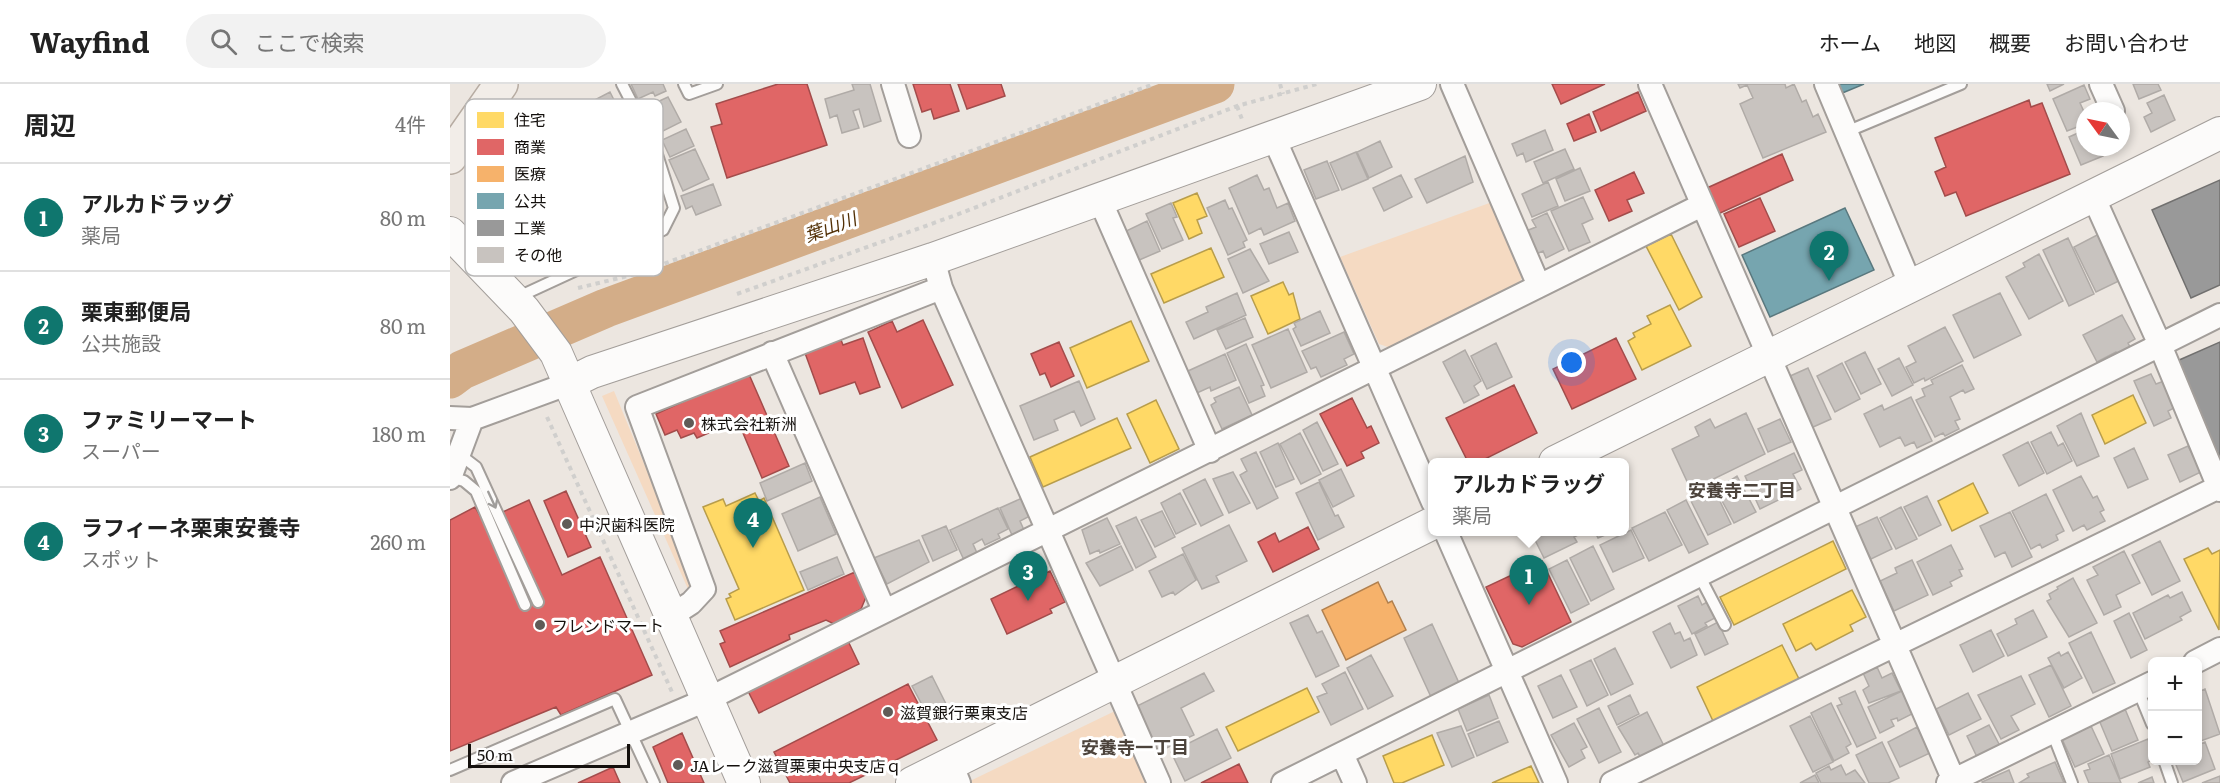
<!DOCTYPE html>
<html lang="ja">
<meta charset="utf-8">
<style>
body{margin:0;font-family:Literata,"Noto Sans JP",serif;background:#f2f2f2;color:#222}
.controls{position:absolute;right:18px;bottom:18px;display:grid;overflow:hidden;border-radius:9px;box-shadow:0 3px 9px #0003}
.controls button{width:54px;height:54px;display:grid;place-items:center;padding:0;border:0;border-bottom:2px solid #e0e0e0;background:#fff;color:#222;font:30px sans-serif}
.compass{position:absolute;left:1626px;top:18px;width:54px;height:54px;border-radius:50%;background:#fff;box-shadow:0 3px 9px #0003;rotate:303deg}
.scale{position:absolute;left:18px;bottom:15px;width:162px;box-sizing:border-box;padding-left:6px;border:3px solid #14100d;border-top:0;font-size:16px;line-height:21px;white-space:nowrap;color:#14100d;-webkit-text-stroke:4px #fff;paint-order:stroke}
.you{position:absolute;left:1122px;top:279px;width:21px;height:21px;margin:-15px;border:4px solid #fff;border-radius:50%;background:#1a73e8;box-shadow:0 0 0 9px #1a73e833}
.badge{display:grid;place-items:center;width:39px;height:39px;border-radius:50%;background:#0f766e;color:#fff;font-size:20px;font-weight:700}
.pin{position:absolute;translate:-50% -50px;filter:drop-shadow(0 2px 3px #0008)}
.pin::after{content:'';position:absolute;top:32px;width:21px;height:18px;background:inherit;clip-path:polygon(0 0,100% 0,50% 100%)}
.popup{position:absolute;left:978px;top:374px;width:201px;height:78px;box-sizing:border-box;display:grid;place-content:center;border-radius:9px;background:#fff;filter:drop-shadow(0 2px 4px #0005);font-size:20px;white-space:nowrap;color:#767676}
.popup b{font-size:22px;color:#222}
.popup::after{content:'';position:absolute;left:50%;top:100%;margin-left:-12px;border:12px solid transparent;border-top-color:#fff}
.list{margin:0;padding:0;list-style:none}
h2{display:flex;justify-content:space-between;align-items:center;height:78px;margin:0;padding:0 24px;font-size:26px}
h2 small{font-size:20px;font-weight:400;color:#767676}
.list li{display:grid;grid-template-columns:39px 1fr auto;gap:18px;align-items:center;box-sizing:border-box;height:108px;padding:0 24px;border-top:2px solid #e0e0e0}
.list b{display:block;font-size:22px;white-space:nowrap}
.list p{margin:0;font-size:20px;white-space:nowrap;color:#767676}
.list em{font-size:20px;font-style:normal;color:#767676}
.icon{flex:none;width:33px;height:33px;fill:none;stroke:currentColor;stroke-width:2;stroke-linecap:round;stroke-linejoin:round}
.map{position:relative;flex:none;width:1770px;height:699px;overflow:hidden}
header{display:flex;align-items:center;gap:36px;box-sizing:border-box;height:84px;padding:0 30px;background:#fff;border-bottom:2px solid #e0e0e0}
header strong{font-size:28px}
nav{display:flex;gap:33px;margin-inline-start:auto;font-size:21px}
.search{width:420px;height:54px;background:#f2f2f2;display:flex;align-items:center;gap:15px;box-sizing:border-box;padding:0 21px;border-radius:33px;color:#767676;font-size:22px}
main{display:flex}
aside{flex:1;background:#fff}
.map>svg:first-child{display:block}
.green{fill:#f5dac2}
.homes{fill:#ffd966;stroke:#b89d4b;stroke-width:1.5}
.shops{fill:#e06666;stroke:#a34c4b;stroke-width:1.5}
.health{fill:#f6b26b;stroke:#b2814f;stroke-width:1.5}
.public{fill:#76a5af;stroke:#59787e;stroke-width:1.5}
.industry{fill:#999;stroke:#71706f;stroke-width:1.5}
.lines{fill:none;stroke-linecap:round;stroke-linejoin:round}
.river{stroke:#d3ad88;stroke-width:39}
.building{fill:#c8c3bf;stroke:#b0aba7;stroke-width:1.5}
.lane-casing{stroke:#a39e9a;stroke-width:14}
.street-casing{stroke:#a39e9a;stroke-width:26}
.secondary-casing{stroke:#a39e9a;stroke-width:34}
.primary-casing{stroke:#b7aca2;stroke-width:36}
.path{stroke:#d0cfcd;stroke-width:4;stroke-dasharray:4.5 4.5;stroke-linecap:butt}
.lane{stroke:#fcfbfa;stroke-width:10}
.street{stroke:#fcfbfa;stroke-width:22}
.secondary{stroke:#fcfbfa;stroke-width:32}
.primary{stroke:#f2ede8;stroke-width:33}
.oneway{stroke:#9f9d9b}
.poi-dot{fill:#605b57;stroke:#fff;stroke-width:2}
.labels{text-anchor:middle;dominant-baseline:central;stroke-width:6;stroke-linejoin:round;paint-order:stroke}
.poi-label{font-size:16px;fill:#14100d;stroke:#fff;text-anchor:start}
.water-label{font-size:18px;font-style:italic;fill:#533107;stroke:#fff}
.neighbourhood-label{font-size:18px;font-weight:bold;fill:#4c433b;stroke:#fff}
.key{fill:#fff;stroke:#b8b7b6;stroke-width:1.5}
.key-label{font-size:16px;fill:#14100d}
</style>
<header>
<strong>Wayfind</strong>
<div class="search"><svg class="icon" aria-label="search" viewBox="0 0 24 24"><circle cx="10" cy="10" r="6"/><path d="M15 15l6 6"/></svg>ここで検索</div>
<nav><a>ホーム</a><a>地図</a><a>概要</a><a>お問い合わせ</a></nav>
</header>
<main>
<aside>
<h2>周辺<small>4件</small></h2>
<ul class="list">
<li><span class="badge">1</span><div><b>アルカドラッグ</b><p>薬局</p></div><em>80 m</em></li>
<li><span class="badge">2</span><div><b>栗東郵便局</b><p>公共施設</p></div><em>80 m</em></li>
<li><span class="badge">3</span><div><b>ファミリーマート</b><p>スーパー</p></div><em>180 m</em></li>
<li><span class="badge">4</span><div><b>ラフィーネ栗東安養寺</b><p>スポット</p></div><em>260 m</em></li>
</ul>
</aside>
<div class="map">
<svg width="1770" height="699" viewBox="0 0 1770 699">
<rect width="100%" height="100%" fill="#ece6e0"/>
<path class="green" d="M1045,117L1075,185L1069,201L944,265L929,260L890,173Z
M164,307L245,503L238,505L152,312Z
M665,627L697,699H521L520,697Z"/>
<path class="homes" d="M747,109L757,132L747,136L752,149L739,155L723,119Z
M1221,150L1252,213L1229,226L1196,162Z
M761,164L774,193L714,219L701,190Z
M833,198L839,211L843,209L850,235L818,250L801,212Z
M1220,221L1241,262L1192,286L1178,257L1185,253L1183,249L1201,240L1197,232Z
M681,237L699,277L637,304L620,264Z
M1683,311L1696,339L1655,360L1642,331Z
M706,316L729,365L700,379L677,330Z
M667,334L681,364L593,403L580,373Z
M1523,399L1538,429L1502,447L1488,417Z
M305,409L309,417L314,414L354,506L285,536L276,515L281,513L279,510L289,505L253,423L273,415L276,422Z
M1383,457L1396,485L1284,541L1270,513Z
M1758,464L1762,470L1770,466L1769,546L1734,475Z
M1402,506L1416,533L1400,541L1403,547L1366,566L1361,559L1346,567L1333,540Z
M1332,561L1349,595L1263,637L1247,603Z
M857,604L869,628L788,667L776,643Z
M982,651L994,681L952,699H944L933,672Z
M1081,682L1089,699H1042Z"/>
<path class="shops" d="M328,0H357L377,61L277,94L261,43L272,40L266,20Z
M463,0H500L509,27L484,35L481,25L472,28Z
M508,0H551L555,12L517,25Z
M1102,0H1155L1111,20Z
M1188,8L1196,27L1151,47L1143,28Z
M1579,16L1581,23L1592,19L1620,90L1516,132L1506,108L1495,112L1485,88L1496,83L1485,54Z
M1139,30L1146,48L1124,57L1117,40Z
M1332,70L1343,96L1268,130L1257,104Z
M1184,88L1194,109L1177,116L1182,127L1159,137L1145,106Z
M41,99L53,110L51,113L72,132L78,126L92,138L64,169L24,132L21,121Z
M1310,114L1325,147L1289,163L1274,130Z
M473,236L503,301L452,324L418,248L442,237L447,248Z
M413,254L430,303L410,310L405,298L370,310L355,269L391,256L393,261Z
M1166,254L1186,295L1122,325L1103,285Z
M609,258L624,292L601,303L595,289L590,291L581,270Z
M298,288L339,382L312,394L290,342L283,345L277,332L267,336L270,344L247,354L244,349L231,354L227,346L215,351L206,330Z
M1064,301L1087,349L1029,378H1018L996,334Z
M902,314L917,344L921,342L929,359L911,368L914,374L897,382L870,330Z
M116,407L141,463L118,473L94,417Z
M79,416L112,491L150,473L202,591L111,631L106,623L0,667V436L25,423L33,437Z
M858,443L869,465L823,488L808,458L825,449L829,458Z
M1092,477L1121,538L1072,563L1063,560L1036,503Z
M600,487L615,518L600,525L602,529L557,550L541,515Z
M405,488L416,513L411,525L384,540L376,536L339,551L340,555L280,583L270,560L275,558L270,547Z
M398,557L409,580L309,629L298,607Z
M458,600L487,656L399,699H340L324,668Z
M232,649L254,699H218L203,663Z
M789,680L798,699H751Z
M163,683L170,699H128Z"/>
<path class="health" d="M928,498L938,519L942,517L956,546L896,576L872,526Z"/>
<path class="public" d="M1386,0H1414L1390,10Z
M1395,124L1424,186L1320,233L1292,171Z"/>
<path class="industry" d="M1770,96V201L1741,214L1702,126Z
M1770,258V374L1727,277Z"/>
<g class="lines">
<path class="river" d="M0,295L12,286L156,224L765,0"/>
</g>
<path class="building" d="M181,0H213L216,7L205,12L203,8L188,15Z
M402,0H420L431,37L414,43L409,25L403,27L409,44L392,49L387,31L380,34L375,15L404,6Z
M1288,0H1335L1336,4L1344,0L1352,18L1356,16L1363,33L1368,30L1376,48L1313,74L1290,20L1303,14L1297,1L1290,4Z
M1597,0H1614L1600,7Z
M1683,0H1708L1711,6L1689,15Z
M1634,1L1640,15L1630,19L1635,30V40L1617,47L1603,15Z
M160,8L171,30L145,44L133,22Z
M1714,11L1725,36L1701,48L1694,33L1702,29L1697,19Z
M218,13L231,38L209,49L196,23Z
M76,17L96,31L83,48L64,33Z
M97,32L118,47L104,66L100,63L93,73L81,64L85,59L80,55Z
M236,45L244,62L220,73L212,56Z
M1095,46L1103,66L1076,78L1073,69L1067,72L1062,60Z
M1635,46V63H1650L1653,72L1631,81L1619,53Z
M930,57L942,83L919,94L907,68Z
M245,65L259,95L233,107L219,76Z
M1115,65L1124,85L1093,99L1084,78Z
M906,68L918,95L892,106L880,79Z
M1015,72L1023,98L977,119L965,95Z
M877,77L889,106L866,115L854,86Z
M1130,84L1140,107L1115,117L1106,95Z
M807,91L814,106L819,104L827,124L838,119L845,137L814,151L811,144L799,150L779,104Z
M951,91L962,113L934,127L923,104Z
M1098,98L1108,122L1082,133L1072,110Z
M263,100L271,121L246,131L242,122L236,125L231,112Z
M203,111L211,128L206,130L211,140L189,150L176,123Z
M1133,113L1143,135L1132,140L1140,158L1119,167L1101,127Z
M775,116L779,125L782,124L797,156L793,158L795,163L778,171L757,124Z
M721,119L727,133L723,134L733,156L712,165L696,130Z
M166,122L180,151L157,162L143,134Z
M1097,129L1114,165L1096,174L1093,167L1084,171L1076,147L1086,143L1082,136Z
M697,137L710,167L687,177L674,148Z
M839,148L848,168L819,180L810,160Z
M1649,150L1671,196L1646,208L1624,163Z
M1618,154L1644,210L1619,222L1593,166Z
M800,165L819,197L793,209L778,175Z
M1589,170L1613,217L1579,235L1556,193L1575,183L1573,179Z
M787,209L796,231L744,255L736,238L758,228L756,223Z
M1550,209L1571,251L1524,274L1503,231Z
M870,227L880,249L851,262L843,245L846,243L844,239Z
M1672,231L1685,255L1678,259L1681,265L1668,271L1666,268L1647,278L1633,251Z
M795,234L803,253L776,265L767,246Z
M1495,243L1513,277L1475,297L1474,294L1464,299L1456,283L1466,278L1458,262Z
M838,245L857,288L821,304L802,261Z
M894,248L904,270L894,275L897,281L871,293L866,283L861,285L852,267Z
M1046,259L1062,293L1037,305L1021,272Z
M796,260L814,301L811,302L815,312L799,319L777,269Z
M1015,266L1031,297L1024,302L1029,311L1014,319L993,278Z
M1415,268L1431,300L1411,310L1395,278Z
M775,270L786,296L761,307L760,303L747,309L738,287Z
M1449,274L1463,301L1442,312L1428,285Z
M1392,279L1410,315L1385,328L1367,292Z
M1512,281L1524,305L1515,309L1513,306L1500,313L1510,335L1505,337L1509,345L1495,352L1493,349L1485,353L1466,316L1475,312L1472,305L1483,300L1481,296Z
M1358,284L1381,335L1361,344L1338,293Z
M1701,290L1706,300L1714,297L1726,323L1718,327L1721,334L1704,342L1684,297Z
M629,297L645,335L631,342L624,327L604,336L608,346L584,356L570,322Z
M789,303L802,331L772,345L761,321L766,318L764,314Z
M1461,313L1482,357L1467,364L1464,358L1455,362L1450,353L1430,363L1414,330L1432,321L1434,326Z
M1296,329L1315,370L1241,406L1222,365L1249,352L1245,343L1260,335L1265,344Z
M1631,329L1649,372L1627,382L1607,342Z
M1330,335L1341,358L1318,368L1308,345Z
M867,338L888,380L873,387L853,346Z
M1601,348L1608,362L1613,359L1622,377L1597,390L1581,358Z
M850,349L871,390L851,400L830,360Z
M1578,358L1594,389L1569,402L1553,371Z
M828,359L844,395L826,403L810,368Z
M1738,362L1751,388L1730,398L1718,371Z
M1684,364L1698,395L1678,404L1664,374Z
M806,368L828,414L807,425L790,391L797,387L791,375Z
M1344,369L1352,386L1343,390L1351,405L1310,425L1295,392Z
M355,379L362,397L317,417L310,399Z
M891,385L904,412L883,423L869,396Z
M783,388L800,419L779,429L763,395Z
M1287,392L1306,428L1284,439L1271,415L1275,413L1270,403Z
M1631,392L1643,414L1647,412L1654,426L1650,428L1655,437L1637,446L1634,441L1623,447L1603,406Z
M755,395L773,431L751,442L733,406Z
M869,398L885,432L888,431L894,443L868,456L846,409Z
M1264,405L1281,440L1258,451L1241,417Z
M730,409L746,440L726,450L711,419Z
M1596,410L1614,447L1606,451L1608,456L1592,464L1590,460L1581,465L1562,427Z
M1477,412L1491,441L1469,452L1454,423Z
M370,413L386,450L348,467L332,430Z
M572,414L580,432L570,437L574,446L562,451L550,424Z
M1236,416L1258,460L1239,469L1217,426Z
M1451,423L1467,455L1446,465L1430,434Z
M548,424L558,445L548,450L550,454L535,461L532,455L523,460L527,469L514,476L500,446Z
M712,427L725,453L705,463L691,436Z
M1215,428L1232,461L1199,477L1182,444Z
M1560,428L1582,473L1562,483L1555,468L1545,473L1530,442Z
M686,433L706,473L686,484L666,442Z
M1427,433L1442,465L1421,475L1405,443Z
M657,434L670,460L650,469L649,466L640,470L632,446Z
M779,441L797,477L766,492L769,498L752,505L732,464Z
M496,442L507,466L483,477L472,452Z
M1181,446L1194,474L1163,488L1150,461Z
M1081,448H1131L1132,449L1124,453L1127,458L1094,474Z
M1136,448H1159L1160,449L1148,454L1145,448L1138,451Z
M469,456L479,478L437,500L424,474Z
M1710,457L1730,497L1702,511L1682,471Z
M1501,461L1513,485L1509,486L1512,492L1500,498L1502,502L1483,511L1467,478Z
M671,462L683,486L650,502L636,479Z
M1143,462L1164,505L1141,517L1120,474Z
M1674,467L1690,499L1666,511L1671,523L1654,531L1637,496L1648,491L1643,483Z
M733,470L746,496L725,511L723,508L712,513L699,487Z
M387,473L394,490L358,506L350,488Z
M1117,476L1139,520L1121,529L1099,485Z
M1462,476L1478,511L1444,527L1430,497L1447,489L1445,484Z
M1623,494L1647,539L1619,553L1597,517L1601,515L1599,510L1608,505L1607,503Z
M1732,508L1741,527L1730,533L1732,536L1695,555L1683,529L1718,511L1720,514Z
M1248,512L1252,521L1257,518L1265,534L1255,539L1257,542L1242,550L1228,522Z
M1583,526L1597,553L1558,572L1547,550L1567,540L1565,535Z
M1679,529L1697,566L1681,574L1664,537Z
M858,531L867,549L872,547L889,582L866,593L840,539Z
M1268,538L1278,560L1255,571L1245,550Z
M1220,539L1225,550L1230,548L1234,557L1240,554L1247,571L1221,584L1203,548Z
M982,540L1009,599L981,613L954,554Z
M1541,546L1554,572L1523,588L1510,561Z
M1641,548L1665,599L1643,609L1619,559Z
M1165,564L1183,600L1161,611L1144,575Z
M1609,568L1611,572L1618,568L1632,594L1614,604L1598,574Z
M921,571L943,612L918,625L897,584Z
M1141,576L1158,611L1137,622L1120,586Z
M1601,581L1621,622L1599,633L1579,591Z
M1427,583L1432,594L1442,589L1451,607L1419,619L1413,606L1419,602L1413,589Z
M895,588L913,625L881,641L867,613L877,609L872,600Z
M754,589L764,607L731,624L744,651L708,668L685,623Z
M1111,591L1127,623L1103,634L1088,602Z
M482,592L496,620L477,630L462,602Z
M1571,592L1585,620L1561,632L1569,646L1551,655L1528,611Z
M1755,605L1770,650L1748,658V608Z
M1405,607L1426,654L1407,663L1387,622L1392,620L1389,614Z
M1452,607L1462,630L1448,637L1447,634L1441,636L1444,642L1430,649L1418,623Z
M1518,609L1531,635L1499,651L1486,625Z
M1039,611L1048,634L1017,647L1008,625Z
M1180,611L1189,630L1167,641L1158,622Z
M1381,619L1401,660L1396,663L1399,669L1384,677L1361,629Z
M1149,624L1171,668L1149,679L1127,635Z
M1675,625L1688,656L1662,667L1649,636Z
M1197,628L1214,662L1191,674L1188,669L1185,671L1168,643Z
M1360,632L1383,678L1363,688L1340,642Z
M1049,637L1058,658L1027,672L1018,650Z
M1124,639L1137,663L1131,666L1135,674L1119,683L1101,651Z
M1539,641L1550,662L1527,673L1517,652Z
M1011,642L1024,673L1002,683L987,649Z
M1641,642L1654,670L1625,683L1612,655Z
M1467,643L1480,669L1450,683L1438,658Z
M767,645L781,674L735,697L721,668Z
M1698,655L1702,668V676L1698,678L1700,683L1670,695L1661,670Z
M1432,658L1449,694L1438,699H1419L1406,671Z
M1755,658L1765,685L1733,698L1724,676H1748V661Z
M1659,671L1671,699H1639L1634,687L1640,685L1638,680Z
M1605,678L1614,699H1569L1579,693L1577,690Z
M1391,681L1396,691L1405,686L1415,699H1371L1366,689L1379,682L1381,686Z
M1559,686L1564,699H1533L1532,698Z
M1365,691L1369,699H1350Z
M1770,692V699H1752Z
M1702,693L1704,699H1688Z"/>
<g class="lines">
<g class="lane-casing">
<path id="lane" d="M234,0L239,10L267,0
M1396,48L1511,0
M55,67L84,87L109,136L124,186
M66,214L213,146L224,124L205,64L172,0
M9,370L26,383L88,518
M0,393L14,397L26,407L75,521
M1249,491L1275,541
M1688,606L1702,640
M1602,648L1622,699
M1714,676L1722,699
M0,686L165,615L204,699"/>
</g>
<g class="street-casing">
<path id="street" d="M443,0L459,52
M1002,0L1089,202
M1200,0L1505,699
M1376,0L1461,202
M1651,0L1663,27
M824,54L983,418
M1643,112L1710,261L1770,406
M650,116L760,367
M483,175L491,204L709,699
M322,269L434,526
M0,334L22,335L120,299
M0,394L22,335
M996,448L1106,699
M221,532L241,519L254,505L187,323L491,204
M1745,578L1770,565
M892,670L905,699
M501,679L509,699
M63,699L256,616L1252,121
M833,699L1770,231
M1162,699L1769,403
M1498,699L1702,599"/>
</g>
<g class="secondary-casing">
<path id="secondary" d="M0,149L74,226L106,269L294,699
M120,299L142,288L483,175L970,0
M1105,378L1770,49
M462,699L983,439"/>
</g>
<g class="primary-casing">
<path id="primary" d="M0,73L51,0"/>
</g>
<path class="path" d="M830,0L833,10
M787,22L793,38
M128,204L186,190L704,0
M287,210L506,131L787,22L867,0
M97,333L222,608"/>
<use href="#lane" class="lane"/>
<use href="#street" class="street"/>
<use href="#secondary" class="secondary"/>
<use href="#primary" class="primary"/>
</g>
<defs><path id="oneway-shaft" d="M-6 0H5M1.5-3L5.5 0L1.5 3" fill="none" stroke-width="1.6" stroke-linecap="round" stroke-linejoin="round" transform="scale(1.5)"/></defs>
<use class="oneway" href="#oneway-shaft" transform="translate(42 416) rotate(65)"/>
<g class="poi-dot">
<circle cx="239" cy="339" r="6"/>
<circle cx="117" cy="440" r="6"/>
<circle cx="90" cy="541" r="6"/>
<circle cx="438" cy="628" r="6"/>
<circle cx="228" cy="681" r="6"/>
</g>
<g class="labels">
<g class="poi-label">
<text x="251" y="339">株式会社新洲</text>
<text x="129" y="440">中沢歯科医院</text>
<text x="102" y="541">フレンドマート</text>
<text x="450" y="628">滋賀銀行栗東支店</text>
<text x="240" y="681">JAレーク滋賀栗東中央支店ｑ</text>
</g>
<g class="water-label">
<text transform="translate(380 142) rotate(-20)">葉山川</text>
</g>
<g class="neighbourhood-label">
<text x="1292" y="405">安養寺二丁目</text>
<text x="685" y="662">安養寺一丁目</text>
</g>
</g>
<rect x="15" y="15" width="198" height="177" rx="9" class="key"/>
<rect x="27" y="28" width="27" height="16" fill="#ffd966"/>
<rect x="27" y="55" width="27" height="16" fill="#e06666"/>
<rect x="27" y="82" width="27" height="16" fill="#f6b26b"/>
<rect x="27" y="109" width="27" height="16" fill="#76a5af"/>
<rect x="27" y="136" width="27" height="16" fill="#999"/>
<rect x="27" y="163" width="27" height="16" fill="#c8c3bf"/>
<g class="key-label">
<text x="64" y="42">住宅</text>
<text x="64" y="69">商業</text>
<text x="64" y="96">医療</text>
<text x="64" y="123">公共</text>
<text x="64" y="150">工業</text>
<text x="64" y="177">その他</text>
</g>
</svg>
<div class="controls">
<button>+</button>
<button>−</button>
</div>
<svg class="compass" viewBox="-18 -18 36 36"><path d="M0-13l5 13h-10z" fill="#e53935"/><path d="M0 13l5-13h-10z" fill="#767676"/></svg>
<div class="scale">50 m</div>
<div class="you"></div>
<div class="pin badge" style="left:1079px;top:521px">1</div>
<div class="popup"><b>アルカドラッグ</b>薬局</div>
<div class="pin badge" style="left:1379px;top:197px">2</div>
<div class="pin badge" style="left:578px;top:517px">3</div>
<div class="pin badge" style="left:303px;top:464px">4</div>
</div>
</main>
